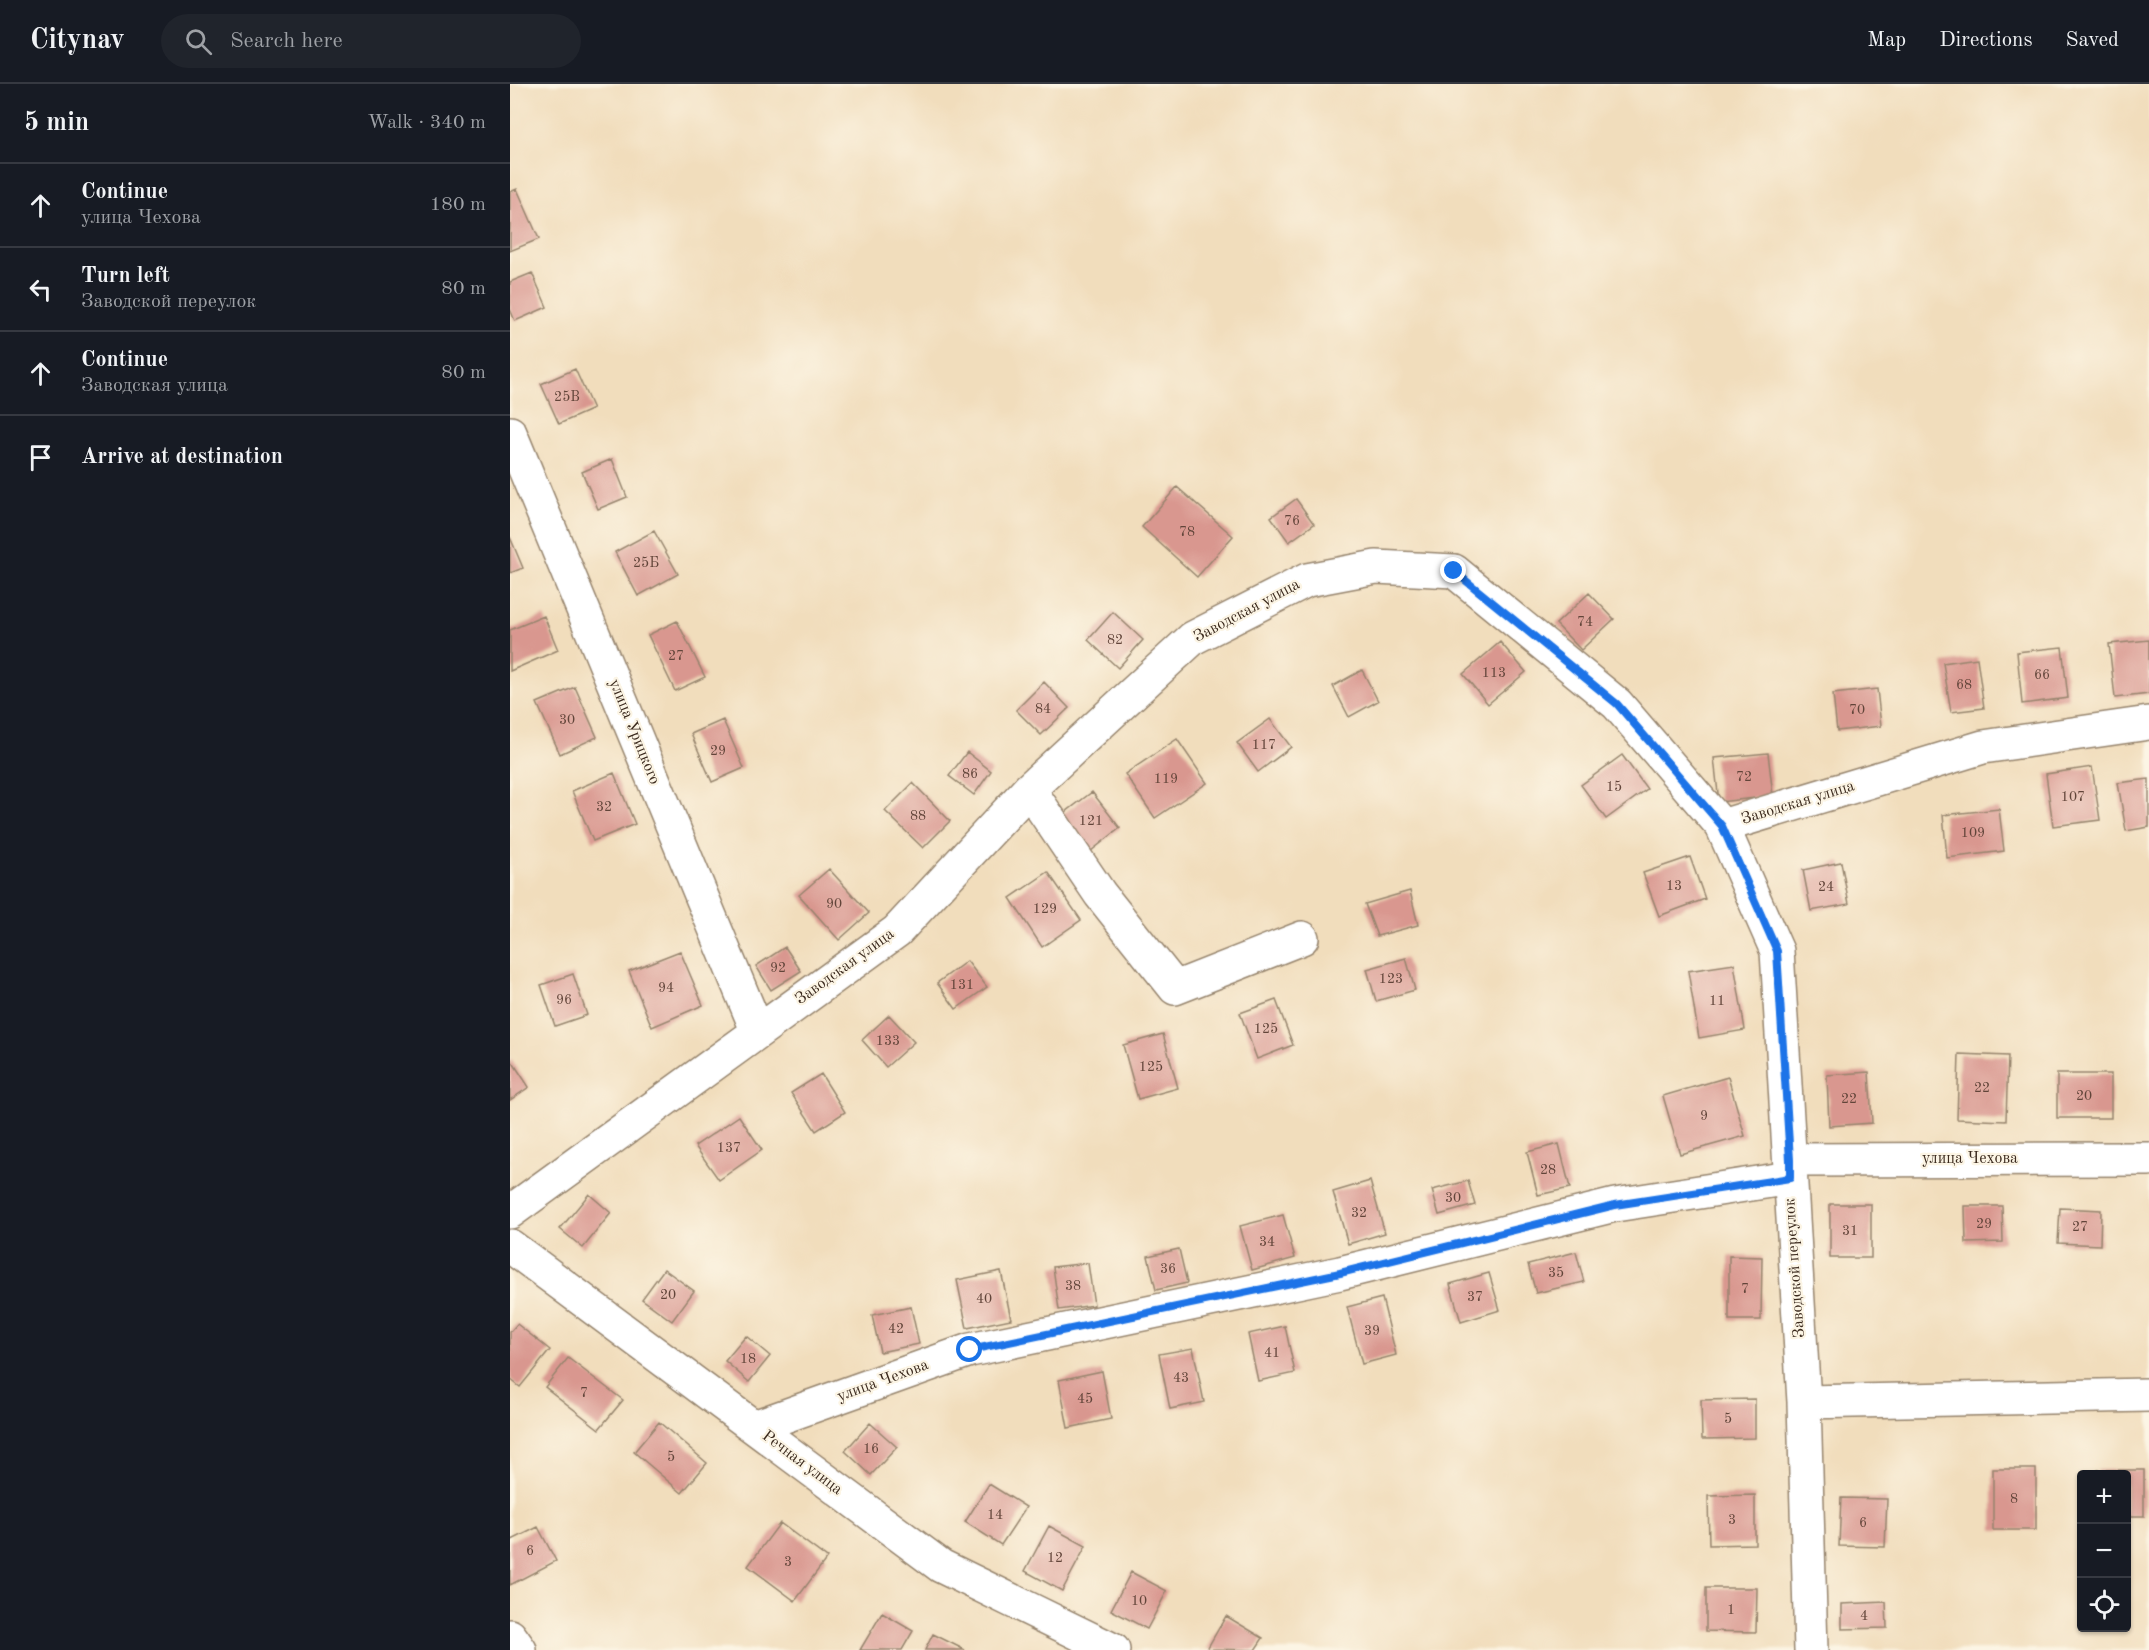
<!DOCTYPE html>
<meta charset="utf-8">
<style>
body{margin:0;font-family:"Old Standard TT",serif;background:#20242c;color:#f1f3f6}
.controls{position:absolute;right:18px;bottom:18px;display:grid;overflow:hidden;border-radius:6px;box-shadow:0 2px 4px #0004}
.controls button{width:54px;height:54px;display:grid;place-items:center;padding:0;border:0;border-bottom:2px solid #363941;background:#171b24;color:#f1f3f6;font:30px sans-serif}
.stop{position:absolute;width:18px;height:18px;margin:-14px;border:4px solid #1a73e8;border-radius:50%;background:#fff}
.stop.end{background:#1a73e8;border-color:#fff;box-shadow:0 2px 6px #0008}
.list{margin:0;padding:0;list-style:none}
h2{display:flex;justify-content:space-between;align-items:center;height:78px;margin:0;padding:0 24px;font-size:26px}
h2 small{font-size:20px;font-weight:400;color:#9ea1a6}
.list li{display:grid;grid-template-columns:39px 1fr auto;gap:18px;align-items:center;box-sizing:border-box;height:84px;padding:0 24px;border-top:2px solid #363941}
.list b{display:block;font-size:22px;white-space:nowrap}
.list p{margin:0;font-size:20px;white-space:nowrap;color:#9ea1a6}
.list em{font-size:20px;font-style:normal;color:#9ea1a6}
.icon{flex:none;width:33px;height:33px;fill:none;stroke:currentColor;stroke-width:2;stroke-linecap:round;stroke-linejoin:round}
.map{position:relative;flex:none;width:1639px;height:1566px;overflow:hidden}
header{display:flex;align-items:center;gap:36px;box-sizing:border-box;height:84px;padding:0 30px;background:#171b24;border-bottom:2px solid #363941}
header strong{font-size:28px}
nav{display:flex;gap:33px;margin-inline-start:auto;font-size:21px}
.search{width:420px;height:54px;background:#20242c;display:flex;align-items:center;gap:15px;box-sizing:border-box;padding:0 21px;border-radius:33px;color:#9ea1a6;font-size:22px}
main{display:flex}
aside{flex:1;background:#171b24}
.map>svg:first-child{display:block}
.building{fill:#d9978f}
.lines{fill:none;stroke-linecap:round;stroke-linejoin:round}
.minor-casing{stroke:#96846d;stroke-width:36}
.minor{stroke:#fff;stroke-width:33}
.route{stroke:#1a73e8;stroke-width:8}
.labels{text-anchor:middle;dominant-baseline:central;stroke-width:4.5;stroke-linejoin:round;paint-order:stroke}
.number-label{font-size:14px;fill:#62453a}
.street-label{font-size:16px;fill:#3b2a1e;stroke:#fcf5e5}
</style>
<header>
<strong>Citynav</strong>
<div class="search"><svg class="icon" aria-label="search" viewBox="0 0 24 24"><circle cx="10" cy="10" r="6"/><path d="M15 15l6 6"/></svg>Search here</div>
<nav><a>Map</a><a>Directions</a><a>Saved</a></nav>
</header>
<main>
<aside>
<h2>5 min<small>Walk · 340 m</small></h2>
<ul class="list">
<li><svg class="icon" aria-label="ahead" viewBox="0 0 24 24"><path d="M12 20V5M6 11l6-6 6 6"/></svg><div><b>Continue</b><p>улица Чехова</p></div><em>180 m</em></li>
<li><svg class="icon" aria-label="left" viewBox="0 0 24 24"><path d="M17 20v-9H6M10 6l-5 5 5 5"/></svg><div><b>Turn left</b><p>Заводской переулок</p></div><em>80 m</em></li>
<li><svg class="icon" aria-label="ahead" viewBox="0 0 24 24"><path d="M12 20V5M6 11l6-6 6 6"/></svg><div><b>Continue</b><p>Заводская улица</p></div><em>80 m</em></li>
<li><svg class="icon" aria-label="arrive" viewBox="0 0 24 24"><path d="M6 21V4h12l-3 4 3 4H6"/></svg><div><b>Arrive at destination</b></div></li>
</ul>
</aside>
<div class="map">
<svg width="1639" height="1566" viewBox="0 0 1639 1566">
<rect width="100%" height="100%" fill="#fcf5e5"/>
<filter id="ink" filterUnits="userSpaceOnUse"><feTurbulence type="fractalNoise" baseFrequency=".0167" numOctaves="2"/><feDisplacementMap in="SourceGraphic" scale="12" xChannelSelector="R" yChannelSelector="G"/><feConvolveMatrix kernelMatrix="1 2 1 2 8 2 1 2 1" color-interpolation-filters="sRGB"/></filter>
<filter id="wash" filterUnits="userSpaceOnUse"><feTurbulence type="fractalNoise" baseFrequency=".008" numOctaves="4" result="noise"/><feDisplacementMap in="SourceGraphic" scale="24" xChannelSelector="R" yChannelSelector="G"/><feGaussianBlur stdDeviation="1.35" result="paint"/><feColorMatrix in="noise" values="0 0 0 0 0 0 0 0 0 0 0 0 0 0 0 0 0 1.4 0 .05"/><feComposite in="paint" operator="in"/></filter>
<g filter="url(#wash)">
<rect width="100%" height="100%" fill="#f1ddbc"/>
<g id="blocks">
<path class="building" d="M7,105L29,155L0,167V108Z
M22,189L37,223L5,237L0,225V198Z
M65,285L83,325L49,340L31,300Z
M102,375L117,413L88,425L72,388Z
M667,403L723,452L687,493L632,443Z
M786,415L804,440L779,458L761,433Z
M144,447L168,490L128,512L105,468Z
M0,453L13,484L0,489Z
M1079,509L1104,535L1071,566L1046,540Z
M603,528L633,556L608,584L578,556Z
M34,532L48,566L0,587V546Z
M167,537L195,593L165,607L138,551Z
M1639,556V610L1605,614L1599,560Z
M990,558L1016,588L978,620L953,590Z
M1552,563L1558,614L1512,620L1507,568Z
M1467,574L1474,624L1441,628L1433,579Z
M852,586L868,617L839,633L823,602Z
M534,598L559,624L531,651L506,626Z
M65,603L87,653L50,670L27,619Z
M1367,605L1371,642L1327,647L1323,610Z
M760,635L781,663L748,688L727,659Z
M213,636L234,684L202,698L181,650Z
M667,655L697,699L645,734L615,690Z
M457,668L481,687L464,711L439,692Z
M1258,669L1263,712L1209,718L1204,674Z
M1112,671L1137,705L1096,735L1071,701Z
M1582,683L1590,736L1543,742L1536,690Z
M104,689L125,740L83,757L62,707Z
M1639,695V743L1616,747L1608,699Z
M403,699L440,737L413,764L375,727Z
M582,708L610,744L581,767L552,731Z
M1489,725L1494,767L1437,774L1433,731Z
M1180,773L1195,815L1149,832L1133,789Z
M1331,778L1339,820L1301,827L1293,786Z
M319,785L359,829L329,856L289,811Z
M538,788L571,836L532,863L500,814Z
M900,807L908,841L867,852L855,820Z
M275,863L291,887L261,906L246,882Z
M170,867L193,921L142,943L119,887Z
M896,874L905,906L866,917L857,885Z
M457,877L477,903L446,925L427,899Z
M1224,880L1235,946L1189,954L1178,887Z
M63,890L77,931L45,942L31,901Z
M766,916L783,961L747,975L730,929Z
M379,931L404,958L376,983L352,956Z
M653,950L668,1004L628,1015L613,961Z
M1449,970L1498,972L1496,1037L1447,1035Z
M0,974L19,1003L0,1016Z
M1359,988L1362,1039L1319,1042L1317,991Z
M311,990L335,1028L306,1047L281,1009Z
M1547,990H1601V1034H1547Z
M1218,993L1235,1052L1170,1070L1153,1012Z
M229,1032L252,1066L209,1096L185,1062Z
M1049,1060L1060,1104L1028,1111L1017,1068Z
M860,1097L875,1149L838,1160L823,1108Z
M958,1097L965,1121L929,1131L922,1106Z
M79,1110L101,1129L73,1164L50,1145Z
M1320,1120H1361V1174H1320Z
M1455,1122H1492L1493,1158L1456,1159Z
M1550,1124L1591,1126L1590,1161L1548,1159Z
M773,1131L785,1174L742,1186L730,1142Z
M669,1165L677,1199L646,1206L638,1172Z
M1066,1168L1074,1198L1026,1209L1018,1180Z
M1219,1172L1252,1173L1251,1236H1219Z
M578,1179L584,1221L549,1226L543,1183Z
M154,1185L184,1207L162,1237L132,1215Z
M491,1187L501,1235L457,1244L447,1196Z
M979,1189L990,1226L951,1238L940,1200Z
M872,1214L886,1271L852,1280L837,1223Z
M401,1223L409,1260L370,1268L362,1231Z
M7,1240L40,1266L10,1303L0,1295V1248Z
M775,1242L785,1289L748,1297L738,1250Z
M236,1252L260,1272L239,1298L215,1277Z
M683,1264L694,1318L660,1325L649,1270Z
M58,1274L113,1316L89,1345L35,1303Z
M592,1287L601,1335L558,1344L549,1296Z
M1245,1315V1354L1192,1355L1191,1316Z
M149,1338L197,1379L172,1409L124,1368Z
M360,1339L387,1363L361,1391L335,1367Z
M1483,1385H1526V1446H1483Z
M1588,1386H1634V1432H1616V1390H1588Z
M479,1400L516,1423L491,1461L455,1438Z
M1245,1411V1460L1199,1461L1198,1412Z
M1331,1414L1377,1415L1375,1463L1329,1462Z
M270,1439L317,1474L285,1517L238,1482Z
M539,1442L576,1462L552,1507L515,1487Z
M28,1443L46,1477L0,1501V1457Z
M621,1488L657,1507L637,1545L601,1526Z
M1196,1504H1247L1246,1548L1196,1547Z
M1376,1518L1377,1544L1332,1545V1520Z
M372,1529L403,1547L392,1566H350Z
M716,1532L753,1554L745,1566L697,1565Z
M423,1550L455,1566H415Z"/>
</g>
</g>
<g filter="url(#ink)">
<use href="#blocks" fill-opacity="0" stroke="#96846d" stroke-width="1.5"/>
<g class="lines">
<g class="minor-casing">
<path id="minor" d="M0,349L247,946
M519,705L590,810L665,904L792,854
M1212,742L1473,663L1639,639
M1280,1076L1639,1075
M0,1128L387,847L519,705L683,554L797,496L866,483L944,487L1107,620L1212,742L1267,867L1294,1318L1301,1566
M0,1162L431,1482L603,1566
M1294,1318L1639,1311
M244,1343L460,1266L830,1189L1105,1121L1280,1094
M0,1552L10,1566"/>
</g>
<use href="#minor" class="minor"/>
</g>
</g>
<g class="lines" filter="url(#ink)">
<path class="route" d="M460,1266L830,1189L1105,1121L1280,1094V1076L1267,867L1212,742L1107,620L944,487"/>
</g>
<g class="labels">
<g class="number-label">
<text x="57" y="313">25В</text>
<text x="782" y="437">76</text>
<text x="677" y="448">78</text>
<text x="136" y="479">25Б</text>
<text x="1075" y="538">74</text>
<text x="605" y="556">82</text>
<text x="166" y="572">27</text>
<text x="984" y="589">113</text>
<text x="1532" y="591">66</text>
<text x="1454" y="601">68</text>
<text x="533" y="625">84</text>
<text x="1347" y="626">70</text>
<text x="57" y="636">30</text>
<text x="754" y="661">117</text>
<text x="208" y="667">29</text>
<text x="460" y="690">86</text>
<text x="1234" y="693">72</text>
<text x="656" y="695">119</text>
<text x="1104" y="703">15</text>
<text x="1563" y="713">107</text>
<text x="94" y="723">32</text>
<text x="408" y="732">88</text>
<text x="581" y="737">121</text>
<text x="1463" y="749">109</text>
<text x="1164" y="802">13</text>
<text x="1316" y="803">24</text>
<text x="324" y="820">90</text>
<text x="535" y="825">129</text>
<text x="268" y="884">92</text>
<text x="881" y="895">123</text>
<text x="452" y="901">131</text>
<text x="156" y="904">94</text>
<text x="54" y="916">96</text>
<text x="1207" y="917">11</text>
<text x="756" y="945">125</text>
<text x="378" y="957">133</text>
<text x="641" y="983">125</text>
<text x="1472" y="1004">22</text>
<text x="1574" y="1012">20</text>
<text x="1339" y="1015">22</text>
<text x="1194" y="1032">9</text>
<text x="219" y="1064">137</text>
<text x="1038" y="1086">28</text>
<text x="943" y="1114">30</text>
<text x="849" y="1129">32</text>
<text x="1474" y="1140">29</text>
<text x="1570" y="1143">27</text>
<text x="1340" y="1147">31</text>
<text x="757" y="1158">34</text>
<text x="658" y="1185">36</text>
<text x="1046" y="1189">35</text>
<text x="563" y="1202">38</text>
<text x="1235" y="1205">7</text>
<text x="158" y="1211">20</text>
<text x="965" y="1213">37</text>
<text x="474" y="1215">40</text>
<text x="386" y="1245">42</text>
<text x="862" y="1247">39</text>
<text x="762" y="1269">41</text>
<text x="238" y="1275">18</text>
<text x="671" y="1294">43</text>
<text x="74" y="1309">7</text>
<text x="575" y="1315">45</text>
<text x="1218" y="1335">5</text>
<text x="361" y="1365">16</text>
<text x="161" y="1373">5</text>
<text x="1504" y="1415">8</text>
<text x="485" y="1431">14</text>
<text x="1222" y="1436">3</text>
<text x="1353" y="1439">6</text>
<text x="20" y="1467">6</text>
<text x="545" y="1474">12</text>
<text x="278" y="1478">3</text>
<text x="629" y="1517">10</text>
<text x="1221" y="1526">1</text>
<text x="1354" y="1532">4</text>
</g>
<g class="street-label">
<text transform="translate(737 527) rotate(-28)">Заводская улица</text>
<text transform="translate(124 648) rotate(68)">улица Урицкого</text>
<text transform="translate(1288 719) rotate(-17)">Заводская улица</text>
<text transform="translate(335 883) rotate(-36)">Заводская улица</text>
<text x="1460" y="1075">улица Чехова</text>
<text transform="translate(1285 1184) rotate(-94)">Заводской переулок</text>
<text transform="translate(373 1297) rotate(-20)">улица Чехова</text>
<text transform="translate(292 1379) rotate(37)">Речная улица</text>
</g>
</g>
</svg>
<div class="controls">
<button>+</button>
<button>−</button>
<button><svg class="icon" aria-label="locate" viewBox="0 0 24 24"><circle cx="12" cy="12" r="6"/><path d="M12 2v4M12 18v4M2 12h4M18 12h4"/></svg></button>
</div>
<div class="stop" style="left:460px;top:1266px"></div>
<div class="stop end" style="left:944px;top:487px"></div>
</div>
</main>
